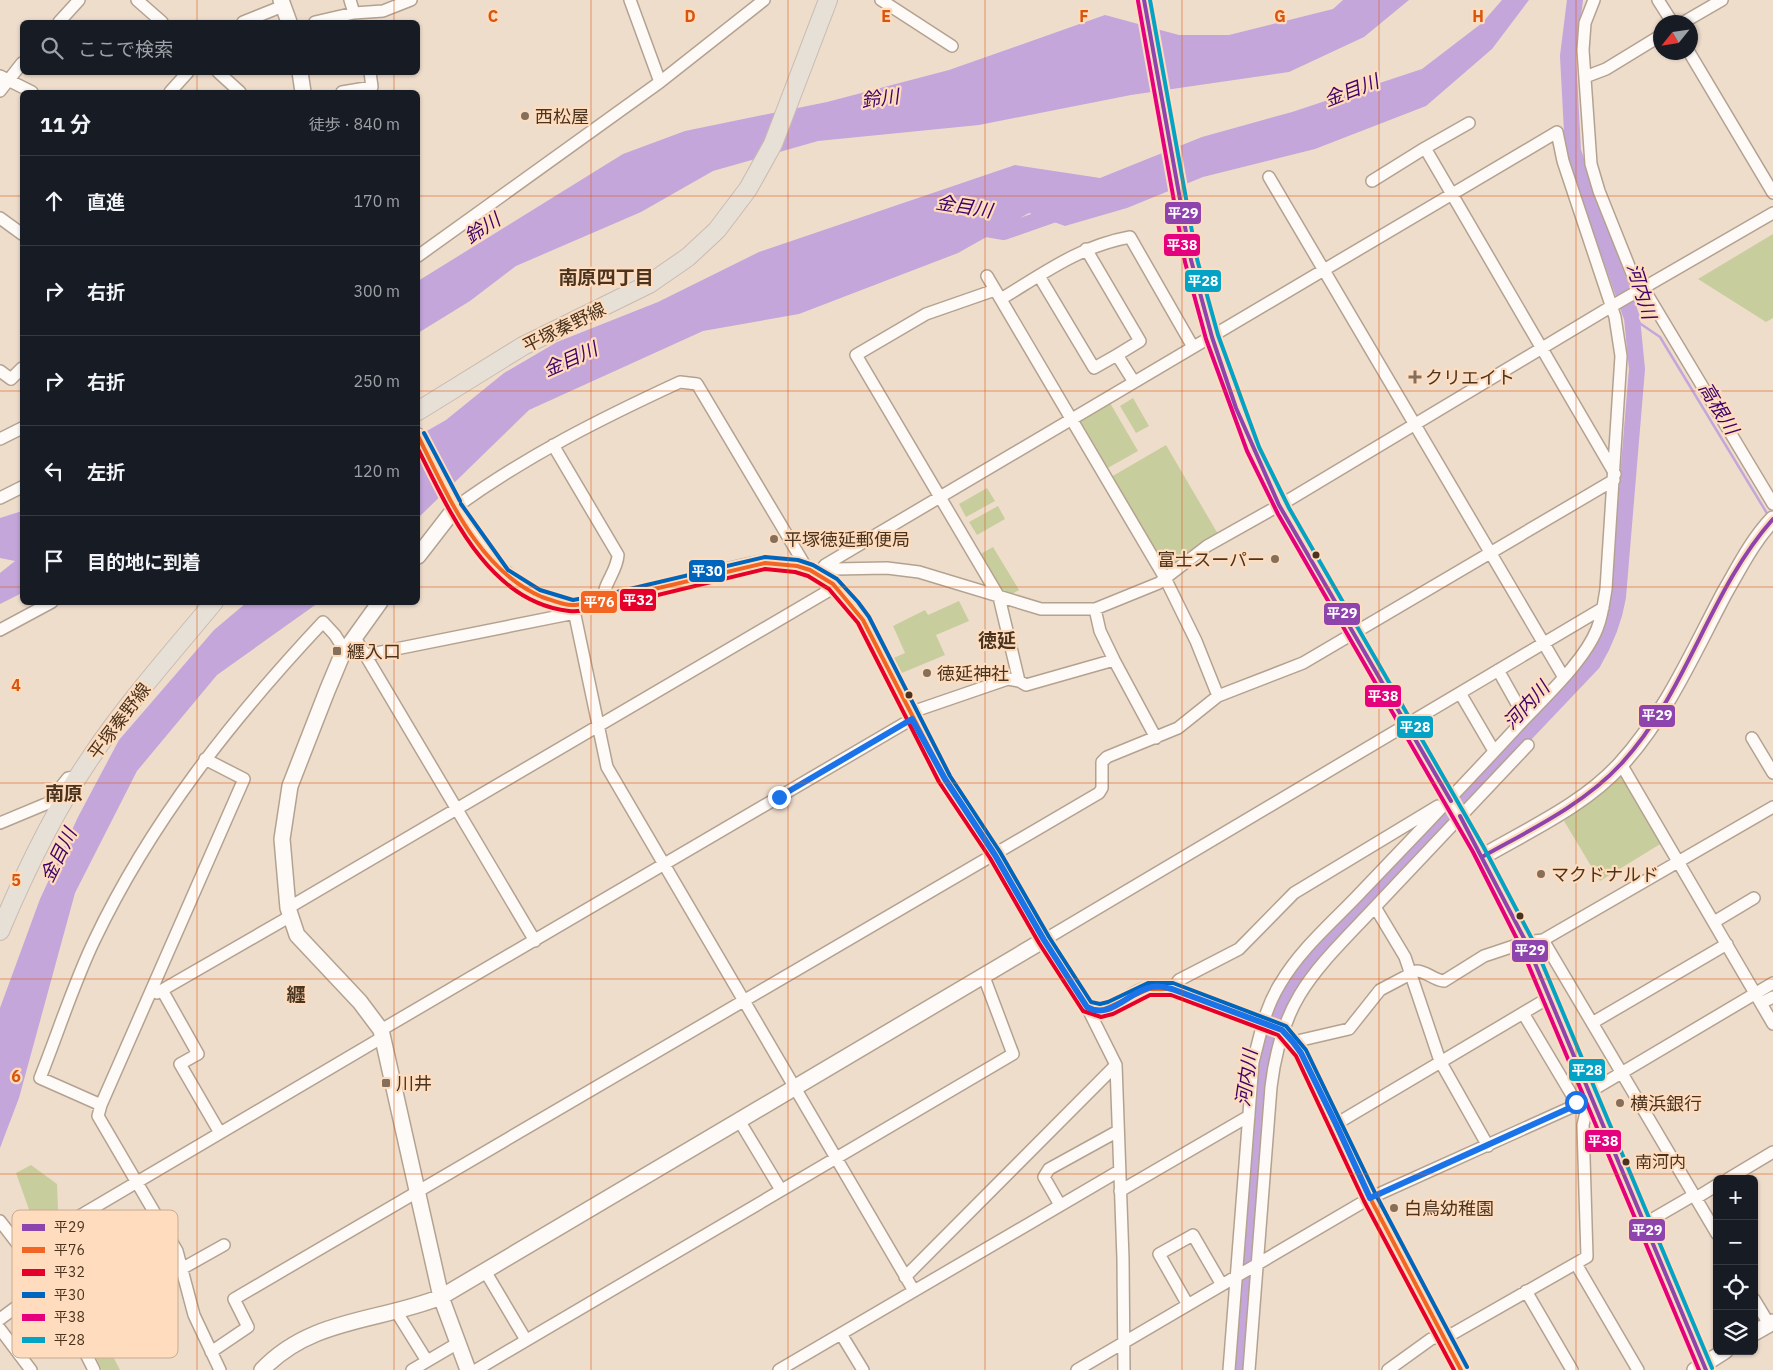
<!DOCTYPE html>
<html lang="ja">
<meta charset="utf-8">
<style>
body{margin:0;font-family:"IBM Plex Sans","Noto Sans JP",sans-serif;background:#20242c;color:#f1f3f6}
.controls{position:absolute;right:15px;bottom:15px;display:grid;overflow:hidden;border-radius:8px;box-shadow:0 1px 4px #0004}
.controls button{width:45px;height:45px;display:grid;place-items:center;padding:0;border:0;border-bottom:1px solid #363941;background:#171b24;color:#f1f3f6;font:25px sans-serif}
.compass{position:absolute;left:1653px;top:15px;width:45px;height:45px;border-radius:50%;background:#171b24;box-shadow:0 1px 4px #0004;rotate:240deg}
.stop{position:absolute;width:15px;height:15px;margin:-11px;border:4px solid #1a73e8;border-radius:50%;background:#fff}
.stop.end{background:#1a73e8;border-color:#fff;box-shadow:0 1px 5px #0008}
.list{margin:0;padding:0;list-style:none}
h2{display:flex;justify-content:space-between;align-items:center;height:65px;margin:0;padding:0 20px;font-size:21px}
h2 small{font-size:16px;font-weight:400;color:#9ea1a6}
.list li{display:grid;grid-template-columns:32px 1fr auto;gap:15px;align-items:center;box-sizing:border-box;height:90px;padding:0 20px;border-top:1px solid #363941}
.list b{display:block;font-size:19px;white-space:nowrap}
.list em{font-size:16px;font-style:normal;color:#9ea1a6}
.icon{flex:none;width:28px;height:28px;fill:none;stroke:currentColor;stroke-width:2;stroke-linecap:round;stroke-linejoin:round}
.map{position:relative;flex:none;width:1773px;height:1370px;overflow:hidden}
.search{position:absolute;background:#171b24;box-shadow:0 1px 4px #0004;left:20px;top:20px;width:400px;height:55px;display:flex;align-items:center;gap:12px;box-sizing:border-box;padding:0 18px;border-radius:8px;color:#9ea1a6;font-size:19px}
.panel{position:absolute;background:#171b24;box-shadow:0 1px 4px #0004;left:20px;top:90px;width:400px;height:515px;border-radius:8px}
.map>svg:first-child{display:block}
.green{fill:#c8cd9d}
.water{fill:#c4a6da}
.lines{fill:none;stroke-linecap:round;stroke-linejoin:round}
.stream{stroke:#c4a6da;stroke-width:2.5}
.river{stroke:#c4a6da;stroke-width:16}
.street-casing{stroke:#b4a291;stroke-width:14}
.secondary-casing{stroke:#b4a291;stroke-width:18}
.primary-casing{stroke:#c8bbb0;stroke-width:20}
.street{stroke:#fdfaf7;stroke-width:11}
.secondary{stroke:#fdfaf7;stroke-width:15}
.primary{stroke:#e7e0d7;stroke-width:18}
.bus-1-casing{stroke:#fedcbd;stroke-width:8}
.bus-2-casing{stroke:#fedcbd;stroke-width:8}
.bus-3-casing{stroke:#fedcbd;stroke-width:8}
.bus-4-casing{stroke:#fedcbd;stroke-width:8}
.bus-5-casing{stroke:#fedcbd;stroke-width:8}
.bus-6-casing{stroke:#fedcbd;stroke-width:8}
.bus-1{stroke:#8e44ad;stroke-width:4}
.bus-2{stroke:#f26522;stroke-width:4}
.bus-3{stroke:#e4002b;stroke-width:4}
.bus-4{stroke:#0065bd;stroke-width:4}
.bus-5{stroke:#e5007d;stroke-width:4}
.bus-6{stroke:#04a3c5;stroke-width:4}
.route{stroke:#1a73e8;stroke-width:6}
.grid{fill:none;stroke:#d8550e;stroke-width:1;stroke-opacity:0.55}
.poi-dot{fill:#846f5c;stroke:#fedcbd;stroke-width:2}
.bus-dot{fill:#4b341f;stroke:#fedcbd;stroke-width:2}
.labels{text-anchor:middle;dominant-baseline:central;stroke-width:4.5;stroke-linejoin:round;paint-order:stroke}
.bus-label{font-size:17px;fill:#4b341f;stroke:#fedcbd;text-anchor:start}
.poi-label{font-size:18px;fill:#4b341f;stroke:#fedcbd;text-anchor:start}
.street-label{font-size:18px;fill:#4b341f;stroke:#fedcbd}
.water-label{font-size:19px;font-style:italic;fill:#3e0369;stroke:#fedcbd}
.neighbourhood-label{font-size:19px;font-weight:bold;fill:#4b341f;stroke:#fedcbd}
.key{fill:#fedcbd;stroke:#c8aa8e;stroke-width:1}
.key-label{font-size:14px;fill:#4b341f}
.grid-label{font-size:16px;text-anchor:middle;font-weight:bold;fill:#d8550e;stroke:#fedcbd;stroke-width:4.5;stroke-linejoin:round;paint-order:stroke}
.line-badge{stroke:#fedcbd;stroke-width:2}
.badge-label{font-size:14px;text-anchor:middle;font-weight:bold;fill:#fff}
</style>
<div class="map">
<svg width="1773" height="1370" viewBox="0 0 1773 1370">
<rect width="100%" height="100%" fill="#efddcc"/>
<path class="green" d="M1773,234V318L1766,322L1698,279Z
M1133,398L1149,426L1136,433L1120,406Z
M1110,403L1138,451L1106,469L1078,421Z
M1166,445L1218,534L1191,550L1167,568L1164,566L1111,477Z
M987,488L995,501L966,517L959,504Z
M998,506L1005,519L977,535L969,522Z
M993,547L1019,590L1009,596L999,593L977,556Z
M959,601L969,621L936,635L945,655L897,675L889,660L905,653L893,626L925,610L928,615Z
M1620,774L1662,843L1600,881L1564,821Z
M31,1165L57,1184L59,1235L77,1287L120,1370H102L43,1249L16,1173Z"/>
<path class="water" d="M1343,0H1409L1364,37L1289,72L1131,95L979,125L818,141L713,171L641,212L516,266L470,301L418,333V281L623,154L685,131L827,102L949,70L1105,15L1179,35H1229L1333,9Z
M1502,0H1529L1492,49L1426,106L1315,149L1203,177L1127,208L1065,226L1029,213L958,253L799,314L703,331L529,410L418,518V436L446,420L504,373L557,342L658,302L759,252L1015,165L1100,178L1202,137L1292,112L1422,69L1482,23Z
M22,511V593L0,604V573L15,561L0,558V518Z
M246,603H318L217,675L137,771L75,893L19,1098L0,1148V1008L40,899L78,817L119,740L214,630Z"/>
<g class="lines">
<path class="stream" d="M1632,318L1660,337L1768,515"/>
<path class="river" d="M975,227L1004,232L1064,211
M1241,1370L1264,1064C1276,1017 1284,992 1316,955L1593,663C1606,641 1614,622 1618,597L1637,369L1632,318L1573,151L1568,56L1575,0"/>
<g class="street-casing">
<path id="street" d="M137,0L162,22
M350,0L354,13
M630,0L660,82
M881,0L952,46
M1594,0L1585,23L1583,50L1591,164L1599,191L1639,291
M1658,0L1672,22
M59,22L79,0
M243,22L283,6
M315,22L354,13L383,11L411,0
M1684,22L1722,0
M1689,52L1773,193
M218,72L240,92
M0,76L32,92
M1585,77L1606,69L1660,36
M0,91L22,63
M170,92L188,72
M342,92L372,87L370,72
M1469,123L1425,148L1615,474
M1269,177L1563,676
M1372,181L1425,148
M0,218L22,234
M1086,249L1140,341L1117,355
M418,256L660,82L764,0
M987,276L1165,578L1196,641L1218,696
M1039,276L1094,368L1117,355L1134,382
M1644,289L1773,504
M995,290L926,314L856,355L999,597L1019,681
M1001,299C1044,273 1080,246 1130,237L1193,347
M0,371L11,379L22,368
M0,439L22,428
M553,445L618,555C617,572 603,583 603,601
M0,498L22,487
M456,507C526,456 602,418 680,382L697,384L806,567
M819,573L825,565L1557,132L1563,161L1615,317L1621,356L1606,589C1604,602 1602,617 1597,629C1584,662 1542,700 1518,726C1467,781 1415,836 1362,891C1334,921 1301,948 1280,984C1264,1010 1261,1033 1253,1062L1229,1370
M820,573L835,569L887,568L919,572L1041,609H1095L1159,583L1207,546L1287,501L1612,306L1773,213
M573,606L607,767L914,1291
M1095,609L1100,631L1114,660
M0,630L52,602
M354,636L535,941
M366,655L575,613
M1498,670L1525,718
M1460,693L1494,751
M909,713L1008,679L1019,681L1026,685L1114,660L1156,738
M1752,738L1773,773
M1621,764L1773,1024
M0,823L48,803L68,778L77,777
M288,908L835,587
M1714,922L1754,898
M1044,940L1603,608
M1543,940L1717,1234
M1172,989L1179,980L1239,949L1294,893L1438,806
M162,990L198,1054L180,1064L220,1133
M157,993L289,917
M1761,1003L1773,997
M1087,1007L1116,1065L1123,1259L1124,1370
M1592,1023L1727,944
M381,1030L912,719
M1293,1042L1349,1029L1380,990L1416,971C1427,971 1433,980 1444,981L1484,956L1526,942L1543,940L1773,807
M101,1105L244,779L205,759
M740,1122L781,1190
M1336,1124L1550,997
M1488,1146L1440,1061L1405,957L1375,907L1528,745
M1728,1179L1773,1152
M1120,1191L1249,1116
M1696,1198L1717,1185
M1060,1205L1044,1177L1049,1169L1118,1131
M0,1221L47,1282
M66,1224L383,1037
M1644,1224L1694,1195
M1576,1264L1638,1370
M183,1268L224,1245
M485,1271L526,1340
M905,1277L1116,1065
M1526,1291L1572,1370
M1754,1299L1769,1324
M1188,1305L1159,1254L1193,1235L1222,1285
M396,1311L427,1361
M0,1319L50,1282L94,1370
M0,1329L31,1370
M841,1334L863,1370
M211,1352L248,1327L234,1299L1099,793L1102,788V762L1107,757L1178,728L1218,696L1303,663L1614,480
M220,1370L194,1315L177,1251L98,1116L101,1105L40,1078C58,1033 73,985 94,941C151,821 233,718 323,622L335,635L345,651
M412,1370L458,1343
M476,1370L1013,1054L984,977
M779,1370L1119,1171
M1077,1370L1370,1198L1574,1106L1576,1102L1523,1013
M1249,1370L1271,1087C1282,996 1316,970 1375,907
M1388,1370L1431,1339L1454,1333L1587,1257L1583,1125L1590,1095L1596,1088L1773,983"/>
</g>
<g class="secondary-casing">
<path id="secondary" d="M281,0L289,22
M1144,0L1191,260L1212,337L1253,449L1283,511L1478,849L1526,942L1706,1370
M300,72L303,92
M418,436C449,495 483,581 553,601C560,602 568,606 575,605C638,601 702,573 765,563C813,563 837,579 863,620L945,779L995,855L1044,940L1087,1007L1100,1011C1131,1005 1134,983 1172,989L1282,1030L1301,1053L1370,1198L1461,1370
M418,556L456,507
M380,602L342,655L327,691L290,786L282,839L288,908L297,935L360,1002L381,1030L441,1297L468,1370
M1482,857C1530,829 1584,805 1621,764C1666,715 1694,650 1725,592C1740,566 1753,540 1773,519
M1754,1333L1773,1322
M262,1370C311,1318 378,1322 441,1297L1044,940
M1695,1370L1725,1351"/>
</g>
<g class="primary-casing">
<path id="primary" d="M418,411L523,346L649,284L688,257L717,230L748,189L773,144L828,0
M0,931C25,872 53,813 89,760C126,704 171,654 214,602"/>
</g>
<use href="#street" class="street"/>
<use href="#secondary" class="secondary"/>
<use href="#primary" class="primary"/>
<g class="bus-1-casing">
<path id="bus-1" d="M1144,0L1191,260L1212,337L1236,408L1279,505L1451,801
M1460,816L1526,942L1706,1370
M1482,857C1530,830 1583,805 1621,764C1687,693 1709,591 1773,519"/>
</g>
<g class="bus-2-casing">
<path id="bus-2" d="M418,436C448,495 477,569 542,597C552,600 562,605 572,605C581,605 590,603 599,602L765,563L797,566L810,570L833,584L863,620L945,779L995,855L1044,940L1087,1007L1100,1011L1149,989H1172L1282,1030L1301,1053L1370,1198L1461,1370"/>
</g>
<g class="bus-3-casing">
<path id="bus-3" d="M418,449C450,512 488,602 569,611C579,612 590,610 600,609L765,569L795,572L808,576L829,589L858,623L939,782L990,858L1039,943L1083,1011L1101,1017L1113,1014L1150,995H1171L1278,1035L1296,1056L1364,1201L1454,1370"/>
</g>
<g class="bus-4-casing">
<path id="bus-4" d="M424,433L460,501
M461,504L508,570L540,590L573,600L617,592L765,557L798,560L813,565L837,579L858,602L869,617L950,776L1000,852L1049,937L1091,1002L1100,1004L1108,1002L1148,983H1173L1286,1026L1306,1050L1376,1195L1467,1367"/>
</g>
<g class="bus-5-casing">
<path id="bus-5" d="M1138,1L1185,262L1206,339L1247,451L1278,514L1473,852L1520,945L1699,1370"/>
</g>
<g class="bus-6-casing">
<path id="bus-6" d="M1150,0L1197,259L1218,335L1259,447L1289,508L1483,846L1532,939L1712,1368"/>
</g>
<use href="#bus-1" class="bus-1"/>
<use href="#bus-2" class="bus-2"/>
<use href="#bus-3" class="bus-3"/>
<use href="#bus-4" class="bus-4"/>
<use href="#bus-5" class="bus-5"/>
<use href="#bus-6" class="bus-6"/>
</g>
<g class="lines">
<path class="route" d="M779,797L912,719L945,779L995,855L1044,940L1087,1007C1109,1020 1128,993 1148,988C1156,985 1164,987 1172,989L1282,1030L1293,1042L1301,1053L1336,1124L1370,1198L1574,1106L1576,1102"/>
</g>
<path class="grid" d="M197,0V22M394,0V22M591,0V1370M788,0V1370M985,0V1370M1182,0V1370M1379,0V1370M1576,0V1370M197,72V92M394,72V92M0,196H22M418,196H1773M0,391H22M418,391H1773M0,587H22M418,587H1773M197,602V1370M394,602V1370M0,783H1773M0,979H1773M0,1174H1773"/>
<g class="poi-dot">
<circle cx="525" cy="116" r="5"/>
<path d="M1412.5 369.5h5v5h5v5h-5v5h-5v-5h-5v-5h5z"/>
<circle cx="774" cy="539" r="5"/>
<circle cx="1275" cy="559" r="5"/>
<rect x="332" y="646" width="10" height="10" rx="2.5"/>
<circle cx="927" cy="673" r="5"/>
<circle cx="1541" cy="874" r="5"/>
<rect x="381" y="1078" width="10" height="10" rx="2.5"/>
<circle cx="1620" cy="1103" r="5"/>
<circle cx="1394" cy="1208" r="5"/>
</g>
<g class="bus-dot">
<circle cx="1316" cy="555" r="4.5"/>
<circle cx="909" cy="695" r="4.5"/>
<circle cx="1520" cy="916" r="4.5"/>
<circle cx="1626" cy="1162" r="4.5"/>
</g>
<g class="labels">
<g class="bus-label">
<text x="1635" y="1162">南河内</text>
</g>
<g class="poi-label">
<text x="535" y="116">西松屋</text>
<text x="1425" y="377">クリエイト</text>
<text x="784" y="539">平塚徳延郵便局</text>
<text x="1265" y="559" text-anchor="end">富士スーパー</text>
<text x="347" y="651">纒入口</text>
<text x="937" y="673">徳延神社</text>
<text x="1551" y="874">マクドナルド</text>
<text x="396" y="1083">川井</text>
<text x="1630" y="1103">横浜銀行</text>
<text x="1404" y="1208">白鳥幼稚園</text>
</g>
<g class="street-label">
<text transform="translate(564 327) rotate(-26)">平塚秦野線</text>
<text transform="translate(119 721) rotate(-53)">平塚秦野線</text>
</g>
<g class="water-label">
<text transform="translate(1351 90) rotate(-21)">金目川</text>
<text transform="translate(880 98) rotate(-7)">鈴川</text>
<text transform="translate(964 206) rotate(9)">金目川</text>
<text transform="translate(482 228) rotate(-33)">鈴川</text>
<text transform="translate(1642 291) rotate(73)">河内川</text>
<text transform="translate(570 359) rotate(-24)">金目川</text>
<text transform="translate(1719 408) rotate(59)">高根川</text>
<text transform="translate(1526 705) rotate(-47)">河内川</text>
<text transform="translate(58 855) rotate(-64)">金目川</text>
<text transform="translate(1246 1078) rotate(-82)">河内川</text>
</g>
<g class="neighbourhood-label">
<text x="606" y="277">南原四丁目</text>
<text x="997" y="640">徳延</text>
<text x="64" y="793">南原</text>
<text x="296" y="994">纒</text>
</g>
</g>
<rect x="12" y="1210" width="166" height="148" rx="8" class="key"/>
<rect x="22" y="1224" width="23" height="7" fill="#8e44ad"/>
<rect x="22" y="1247" width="23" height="6" fill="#f26522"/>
<rect x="22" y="1269" width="23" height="7" fill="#e4002b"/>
<rect x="22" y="1292" width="23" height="6" fill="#0065bd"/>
<rect x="22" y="1314" width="23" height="7" fill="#e5007d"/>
<rect x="22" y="1337" width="23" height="6" fill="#04a3c5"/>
<g class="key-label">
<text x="54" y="1232">平29</text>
<text x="54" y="1255">平76</text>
<text x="54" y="1277">平32</text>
<text x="54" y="1300">平30</text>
<text x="54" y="1322">平38</text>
<text x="54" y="1345">平28</text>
</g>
<g class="grid-label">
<text x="493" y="22">C</text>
<text x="690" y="22">D</text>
<text x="886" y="22">E</text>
<text x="1084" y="22">F</text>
<text x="1280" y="22">G</text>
<text x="1478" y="22">H</text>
<text x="16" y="691">4</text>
<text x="16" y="886">5</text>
<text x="16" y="1082">6</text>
</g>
<g class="line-badge">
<rect x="1164" y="201" width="38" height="24" rx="5" fill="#8e44ad"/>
<rect x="1163" y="233" width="38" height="24" rx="5" fill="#e5007d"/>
<rect x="1184" y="269" width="38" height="24" rx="5" fill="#04a3c5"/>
<rect x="688" y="559" width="38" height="24" rx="5" fill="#0065bd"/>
<rect x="619" y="588" width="38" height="24" rx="5" fill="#e4002b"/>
<rect x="580" y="590" width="38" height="24" rx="5" fill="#f26522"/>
<rect x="1323" y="602" width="38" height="24" rx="5" fill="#8e44ad"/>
<rect x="1364" y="684" width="38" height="24" rx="5" fill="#e5007d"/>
<rect x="1638" y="704" width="38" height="24" rx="5" fill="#8e44ad"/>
<rect x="1396" y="715" width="38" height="24" rx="5" fill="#04a3c5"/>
<rect x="1511" y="939" width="38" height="24" rx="5" fill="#8e44ad"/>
<rect x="1568" y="1058" width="38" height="24" rx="5" fill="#04a3c5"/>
<rect x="1584" y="1129" width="38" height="24" rx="5" fill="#e5007d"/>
<rect x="1628" y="1218" width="38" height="24" rx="5" fill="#8e44ad"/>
</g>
<g class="badge-label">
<text x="1183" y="218">平29</text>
<text x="1182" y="250">平38</text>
<text x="1203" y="286">平28</text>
<text x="707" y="576">平30</text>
<text x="638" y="605">平32</text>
<text x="599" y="607">平76</text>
<text x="1342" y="618">平29</text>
<text x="1383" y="701">平38</text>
<text x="1657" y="720">平29</text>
<text x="1415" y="732">平28</text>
<text x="1530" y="955">平29</text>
<text x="1587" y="1075">平28</text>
<text x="1603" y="1146">平38</text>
<text x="1647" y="1235">平29</text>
</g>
</svg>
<div class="controls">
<button>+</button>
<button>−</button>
<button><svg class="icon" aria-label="locate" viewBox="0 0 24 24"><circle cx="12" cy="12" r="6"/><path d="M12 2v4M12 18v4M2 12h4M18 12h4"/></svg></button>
<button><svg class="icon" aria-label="layers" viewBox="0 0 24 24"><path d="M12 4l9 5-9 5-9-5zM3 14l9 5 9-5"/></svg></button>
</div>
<svg class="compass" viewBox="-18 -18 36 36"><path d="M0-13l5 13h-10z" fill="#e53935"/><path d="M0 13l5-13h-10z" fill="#9ea1a6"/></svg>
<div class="stop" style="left:1576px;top:1102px"></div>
<div class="stop end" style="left:779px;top:797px"></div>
<div class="search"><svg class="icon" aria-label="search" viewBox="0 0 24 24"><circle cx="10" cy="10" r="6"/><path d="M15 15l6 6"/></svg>ここで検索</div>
<section class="panel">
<h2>11 分<small>徒歩 · 840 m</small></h2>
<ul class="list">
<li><svg class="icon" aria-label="ahead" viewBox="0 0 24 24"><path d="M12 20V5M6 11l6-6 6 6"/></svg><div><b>直進</b></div><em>170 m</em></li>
<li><svg class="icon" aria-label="right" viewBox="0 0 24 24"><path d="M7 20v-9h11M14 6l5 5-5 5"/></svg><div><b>右折</b></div><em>300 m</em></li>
<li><svg class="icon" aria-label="right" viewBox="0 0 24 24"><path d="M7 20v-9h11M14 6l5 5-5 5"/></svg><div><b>右折</b></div><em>250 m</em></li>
<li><svg class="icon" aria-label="left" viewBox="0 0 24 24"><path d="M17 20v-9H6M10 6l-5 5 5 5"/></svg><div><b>左折</b></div><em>120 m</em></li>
<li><svg class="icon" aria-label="arrive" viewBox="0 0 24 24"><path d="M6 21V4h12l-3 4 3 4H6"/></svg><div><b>目的地に到着</b></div></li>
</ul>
</section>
</div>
